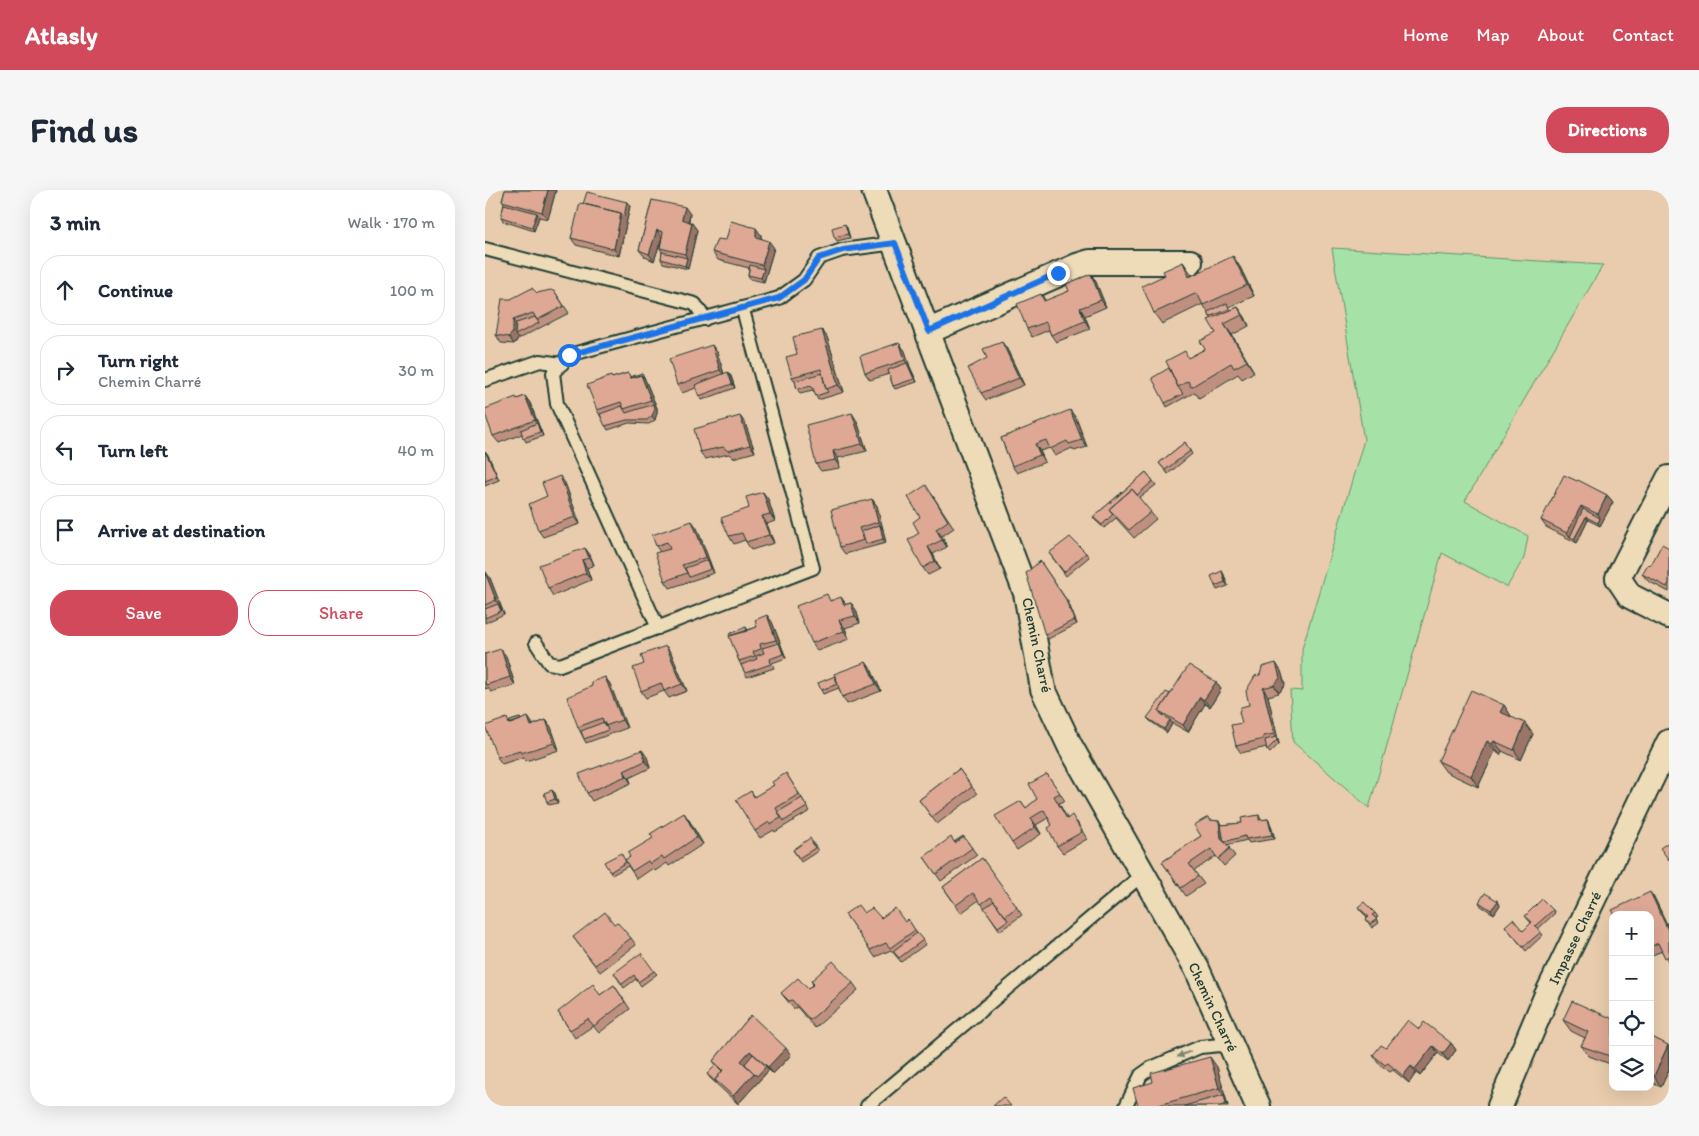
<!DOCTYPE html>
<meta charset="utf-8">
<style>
body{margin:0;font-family:Itim,sans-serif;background:#f6f6f7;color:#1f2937}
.controls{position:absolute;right:15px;bottom:15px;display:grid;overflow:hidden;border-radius:10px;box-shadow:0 5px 20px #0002}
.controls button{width:45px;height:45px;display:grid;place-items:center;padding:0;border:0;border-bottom:1px solid #e0e1e3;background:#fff;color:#1f2937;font:25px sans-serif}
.stop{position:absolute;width:15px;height:15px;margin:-11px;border:4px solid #1a73e8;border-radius:50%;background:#fff}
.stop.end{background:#1a73e8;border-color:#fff;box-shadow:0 1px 5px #0008}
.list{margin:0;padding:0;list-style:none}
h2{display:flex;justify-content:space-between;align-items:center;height:65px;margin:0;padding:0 20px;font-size:21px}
h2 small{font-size:16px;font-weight:400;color:#747a83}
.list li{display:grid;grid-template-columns:32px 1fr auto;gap:15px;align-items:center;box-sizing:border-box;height:70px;margin:0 10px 10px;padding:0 10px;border:1px solid #e0e1e3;border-radius:20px}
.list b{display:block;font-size:19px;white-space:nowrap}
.list p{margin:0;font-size:16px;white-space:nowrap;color:#747a83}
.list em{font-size:16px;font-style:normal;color:#747a83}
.actions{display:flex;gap:10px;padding:15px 20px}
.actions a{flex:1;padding:11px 0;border:1px solid #d1495b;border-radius:20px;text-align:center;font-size:18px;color:#d1495b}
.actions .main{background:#d1495b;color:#fff}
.icon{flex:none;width:28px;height:28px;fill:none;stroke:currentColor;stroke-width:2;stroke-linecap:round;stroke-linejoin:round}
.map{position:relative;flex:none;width:1184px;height:916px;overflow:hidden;border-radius:20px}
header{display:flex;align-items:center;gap:30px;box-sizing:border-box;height:70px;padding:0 25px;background:#d1495b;color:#fff}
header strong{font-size:24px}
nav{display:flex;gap:28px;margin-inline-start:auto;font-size:18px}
.intro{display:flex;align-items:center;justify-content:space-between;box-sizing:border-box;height:120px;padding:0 30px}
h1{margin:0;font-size:35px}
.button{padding:12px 22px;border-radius:20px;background:#d1495b;color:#fff;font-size:18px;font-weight:700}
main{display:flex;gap:30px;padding:0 30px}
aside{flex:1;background:#fff;border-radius:20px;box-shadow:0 5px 20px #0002}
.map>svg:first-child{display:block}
.green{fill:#a6e2a8;stroke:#62906e}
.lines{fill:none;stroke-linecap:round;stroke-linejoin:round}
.service-casing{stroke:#1f3d34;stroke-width:16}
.minor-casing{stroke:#1f3d34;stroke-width:28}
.service{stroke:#eedbb8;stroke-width:12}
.minor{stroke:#eedbb8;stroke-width:24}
.wall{fill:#bf907f;stroke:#1f3d34}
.shaded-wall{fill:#9b7668;stroke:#1f3d34}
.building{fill:#dea894;stroke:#1f3d34}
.oneway{fill:#7c846f}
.route{stroke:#1a73e8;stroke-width:6}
.labels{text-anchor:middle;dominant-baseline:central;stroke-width:4;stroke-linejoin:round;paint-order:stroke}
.street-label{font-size:15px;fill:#1f3d34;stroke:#eedbb8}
</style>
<header>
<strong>Atlasly</strong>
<nav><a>Home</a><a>Map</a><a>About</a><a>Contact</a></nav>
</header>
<div class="intro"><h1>Find us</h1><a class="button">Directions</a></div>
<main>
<aside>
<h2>3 min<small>Walk · 170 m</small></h2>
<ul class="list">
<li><svg class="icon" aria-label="ahead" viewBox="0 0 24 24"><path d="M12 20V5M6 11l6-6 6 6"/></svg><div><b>Continue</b></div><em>100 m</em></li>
<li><svg class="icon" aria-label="right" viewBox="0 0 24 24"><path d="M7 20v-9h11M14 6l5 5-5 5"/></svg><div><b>Turn right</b><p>Chemin Charré</p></div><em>30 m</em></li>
<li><svg class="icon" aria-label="left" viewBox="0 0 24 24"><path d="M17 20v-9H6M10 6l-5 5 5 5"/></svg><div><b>Turn left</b></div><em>40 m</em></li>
<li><svg class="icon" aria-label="arrive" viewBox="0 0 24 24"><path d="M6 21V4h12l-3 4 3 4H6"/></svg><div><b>Arrive at destination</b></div></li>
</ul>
<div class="actions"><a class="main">Save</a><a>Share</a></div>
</aside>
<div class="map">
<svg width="1184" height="916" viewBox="0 0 1184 916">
<rect width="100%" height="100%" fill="#e9ccad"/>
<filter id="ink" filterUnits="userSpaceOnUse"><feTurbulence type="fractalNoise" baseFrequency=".02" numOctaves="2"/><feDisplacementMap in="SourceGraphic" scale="10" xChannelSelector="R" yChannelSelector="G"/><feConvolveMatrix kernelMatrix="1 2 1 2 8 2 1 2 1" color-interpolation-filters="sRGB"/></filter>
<g filter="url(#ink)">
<path class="green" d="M847,58L1118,75L980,311L1043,346L1039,368L1022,397L957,363L884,618L808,552L805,500L817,501V459L879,250Z"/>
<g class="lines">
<g class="service-casing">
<path id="service" d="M0,59L210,114L220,129
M0,190L55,171L77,174
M173,438L72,214L68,183L84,165L294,108L319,90L334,68L357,60L410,53
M51,453L64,473L75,475L328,378L258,120
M382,916L657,685
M641,916L656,885L666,878L715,857L746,854"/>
</g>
<g class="minor-casing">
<path id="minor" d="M389,0L541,403L558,499L585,556L712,779L773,916
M444,141L592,76L605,72H705
M1184,288L1133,388L1145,406L1184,426
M1015,916L1061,807L1184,552"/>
</g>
<use href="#service" class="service"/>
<use href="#minor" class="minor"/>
</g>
<path class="wall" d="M20,0H71L63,29L54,27L49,41L18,31L16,27L19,14L17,11Z
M167,10L205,24L204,31L212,40L203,79L178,73L176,69L177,62L175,58L177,47L169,71L160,67L154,60Z
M142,12L145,16L134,66L91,55L86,48L98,14Z
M360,34L362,38L365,48L352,51L349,47Z
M276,45V48L289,58L279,92L265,89L263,85L264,78L233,70L227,62L241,50Z
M698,72L707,86L755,77L769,106L744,117L746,120L753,117L760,127L764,136L747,145L769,182L757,189L753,184L714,208L710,202L682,217L680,213L704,168L720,159L731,143L726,128L718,114L677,134L669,123L680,85Z
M606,84L611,92L621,117L600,126L605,139L571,152L566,145L564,140L547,147L542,139L556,104L561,111L584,101Z
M70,102L84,123L33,149L29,154L16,153L11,145L26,109L52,103Z
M337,140L342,147L359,202L333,210L328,200L315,203L312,199L310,191L307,187L312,164Z
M415,154L420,161L425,177L432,192L410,199L408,196L404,184L385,190L380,183Z
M522,159L539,195L501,210L496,203Z
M232,162L239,184L246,186L250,198L217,210L214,206L211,198L197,203L192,195Z
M143,183L145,187H159L172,218V222L170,230L164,234L144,233L123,240L112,220L127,188Z
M40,206L45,213L58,246L41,252L37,244L14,253L8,246L32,209Z
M591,228L602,257L589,261L587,258L570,266L565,258L555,261L560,272L532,283L527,276L516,248Z
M372,231L382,261L353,268L355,278L336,281L331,274Z
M260,233L270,262L248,268L244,264L220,269L215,262Z
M700,252L707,264L683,284L674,273Z
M0,261L3,265L14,290L0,296Z
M661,282L671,295L654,308L671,329L649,348L631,328L619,338L611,331L608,327Z
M1092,291L1122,305L1128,312L1115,336L1103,330L1092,353L1061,337L1056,330Z
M80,293L95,334L58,347L53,340L62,306Z
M446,303L469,338L457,346L462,357L448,364L455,379L443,385L438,378L434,343L435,327Z
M283,309L290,331L282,334L289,353L266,360L260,350L249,354L244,346L264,318Z
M387,309L392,316L401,353L360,364L355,357Z
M212,338L229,383L185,398L180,391L175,362L171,356Z
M100,358L105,365L109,375L102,378L106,390L68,406L63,398Z
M1184,358V402L1163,391L1157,384Z
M564,363H601L604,367L581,386Z
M0,381L5,388L19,424L0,433Z
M737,381L739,385L743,396L732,400L730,396Z
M346,410L361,414L366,413L371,420L375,433L360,438L364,449L332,461L327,453Z
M583,412L592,434L563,449L560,445Z
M282,425L287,432L301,468L287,473L289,478L262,487L254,471L245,446L261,437L263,440L272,437Z
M186,463L202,501L184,508L179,501L161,508L156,501Z
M0,464L21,466L30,495L6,502L3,498L0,499Z
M386,479L396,501L362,514L357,507L354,498L338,504L336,500Z
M796,481L800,495L794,503L783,506L794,554L785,563L782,560V557L756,563L751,556L757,533L764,515L770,486Z
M120,487L125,494L142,538L101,553L93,537L107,496Z
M736,499L725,517L720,514L703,542L687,533V534L682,543L665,531L662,528L685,504Z
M1019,515L1026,526V527L1048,544L1036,570L1017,561L1015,565L1010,561L993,597L961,582L953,571Z
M35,528L36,530L48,535L61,530L66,537L74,560L41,571L39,567L17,574L12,567L25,531Z
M162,567L165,578L144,588L146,593L107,611L102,603Z
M474,579L492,604L452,634L434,610Z
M301,583L325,621L290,642L289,640L275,648L270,641L266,601L270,607L289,595Z
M562,584L580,611L574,613L582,628L592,632L602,649L578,663L572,656L567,635L563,628L551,635L556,644L532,660L527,653L536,611L541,618L552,609Z
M70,603L73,613L64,615L62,612Z
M774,625L776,630L783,629L785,633L790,649L764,653L762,650L742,655L750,666L739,676L731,666L709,681L719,694L701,706L677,672L716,646L725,630L734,631L736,635L757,633Z
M204,630L218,654L184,676L182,673L170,681L168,678L152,689L143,676L127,685L125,682L140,670Z
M479,647L492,665L456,691L439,667Z
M328,652L333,661L316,672L308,660Z
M497,668L537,725L515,741L494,710L476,723L458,697Z
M1170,709L1184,739V773L1177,761L1165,766V725Z
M994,712L1015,715L1009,724L996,716Z
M873,717L890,723L893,727L890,728L894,733L887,738L881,729L883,728L876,721Z
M1068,720L1070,723L1053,739L1058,745L1041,761L1020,736L1038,741L1046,733L1040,726Z
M379,723L396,728L420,732L423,729L433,745L441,754L416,772L406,760L390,767L360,724Z
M129,734L146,748L151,755L115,782L88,747Z
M169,781L172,784L156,796L151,789L139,798L129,783Z
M326,791L368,793L373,800L330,838L312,817L309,819L296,803L323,799L328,794Z
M129,795L145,819L114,843L108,836L90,848L73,822L115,805Z
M266,825L306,865L288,884L283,879L284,880L253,914L225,888L222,884L231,875L228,871Z
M1128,829V875L1104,866L1096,856L1100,848L1086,841L1078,830Z
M934,839L966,853L971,860L963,871L953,863L935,886L931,883L924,893L908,880L905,882L893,873L888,865Z
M1165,846L1184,856V880L1176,897L1165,892Z
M732,877L743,916H653Z"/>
<path class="shaded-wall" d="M63,0H71L63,29L57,22Z
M142,12L145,16L134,66L129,59L136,23Z
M200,17L205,24L202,37L197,29Z
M52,23L54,27L49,41L47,37Z
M207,33L212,40L203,79L200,76L202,68L200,64Z
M360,34L362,38L365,48L363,44Z
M271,38L276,45V54L271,47Z
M172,40L177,47L169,71L164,64Z
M284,51L289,58L279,92L276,88L279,79L277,75Z
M748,66L755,77L769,106L762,95Z
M698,72L705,82L712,97L704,87Z
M606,84L611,92L621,117L616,110Z
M753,117L760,127L764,136L757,125Z
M595,118L600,126L605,139L600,131Z
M28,130L33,137L30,145L33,149L29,154L24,147Z
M739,134L747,145L769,182L762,171Z
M337,140L342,147L359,202L353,195Z
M517,152L522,159L539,195L534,188Z
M415,154L420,161L425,177L432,192L420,170Z
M227,155L232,162L240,187L235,180Z
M243,182L246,186L250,198L247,194Z
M157,183L159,187L172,218V222L170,230L167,226L169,214L166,210L156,185Z
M40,206L45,213L58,246L50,230Z
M585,220L591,228L602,257L597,250Z
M367,223L372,231L382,261L377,254Z
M255,226L260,233L270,262L265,255Z
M550,254L555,261L560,272L555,265Z
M0,261L3,265L14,290L12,286Z
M348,261L353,268L355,278L350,270Z
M75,286L80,293L95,334L90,327Z
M278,302L283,309L290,331L285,324Z
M1122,305L1128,312L1115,336L1113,333L1115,328L1113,324Z
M387,309L392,316L398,339L393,332Z
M1096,316L1101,323L1085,347L1082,343Z
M277,326L282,334L289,353L284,345Z
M1101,327L1103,330L1092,353L1089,349Z
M207,331L212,338L229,383L221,367Z
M395,335L398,339L401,353L398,349Z
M451,339L457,346L462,357L457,350Z
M443,357L448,364L455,379L450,371Z
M100,358L105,365L109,375L104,368Z
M97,370L102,378L106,390L101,383Z
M555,371L583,412L592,434L589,430Z
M0,381L5,388L19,424L11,410Z
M737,381L739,385L743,396L740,392Z
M356,407L361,414L364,423L359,415Z
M366,413L371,420L375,433L370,426Z
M282,425L287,432L301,468L291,450Z
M354,430L360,438L364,449L359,441Z
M181,456L186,463L202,501L197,494Z
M16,459L21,466L30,495L25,487Z
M381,472L386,479L396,501L391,494Z
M791,473L796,481L800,495L794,503L789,495Z
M120,487L125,494L142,538L137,530Z
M731,492L736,499L725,517L719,510Z
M778,498L783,506L794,554L789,544Z
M715,507L720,514L703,542L698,535Z
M1019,515L1026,526L1023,533L1015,522Z
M43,527L48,534L46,536Z
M61,530L66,537L74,560L69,553Z
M685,530L687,534L682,543L679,539Z
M1040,533L1048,544L1036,570L1029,560Z
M1002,551L1010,561L993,597L986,586Z
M1009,551L1017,561L1015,565L1007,554Z
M157,560L162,567L165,578L160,571Z
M139,581L144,588L146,593L141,586Z
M67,600L70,603L73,613L70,609Z
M199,623L204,630L218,654L212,647Z
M546,628L551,635L556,644L550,637Z
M783,629L785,633L790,649L787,645Z
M734,631L739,639V652L736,648Z
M1165,702L1170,709L1184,739V742Z
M1013,711L1015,715L1009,724L1006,720Z
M966,853L971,860L963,871L958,864Z
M1183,855L1184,880L1176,897L1169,886Z
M948,856L953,863L935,886L930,879Z
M301,858L306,865L288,884L283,877Z
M265,861L271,868L262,877L256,871Z
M725,867L732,877L743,916L741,914L739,905L734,898Z
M281,876L284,880L253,914L248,906L269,883Z
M926,876L931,883L924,893L918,886Z"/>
<path class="building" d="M20,0H63L57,22L17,11Z
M102,2L142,12L139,27L136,23L98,14Z
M167,10L200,17L197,29L207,33L200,64L175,58L178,42L172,40L164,64L154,60Z
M95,13L136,23L129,59L86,48Z
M19,14L52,23L47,37L16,27Z
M246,31L271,38V47L284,51L277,75L227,62L232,49L241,50Z
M360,34L363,44L349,47L347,38Z
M177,62L202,68L200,76L176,69Z
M748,66L762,95L718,115L712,103L669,123L657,96L680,85L678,81L698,72L704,87Z
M265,75L279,79L276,88L263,85Z
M606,84L616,110L595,118L600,131L566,145L561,132L542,139L532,114L556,104L559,111L584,101L581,94Z
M47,98L52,103L66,100L70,102L79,116L52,130L48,123L28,130V142L24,147L11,145L17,109H26Z
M742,113L744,119L725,127L723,122Z
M753,117L757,125L739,134L762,171L749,178L746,173L706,197L703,191L693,197L681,171L700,161L703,168L720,159L715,151L731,143L723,130Z
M50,127L54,133L30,145L31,133Z
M337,140L353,195L341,199L336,179L307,187L301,167L312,164L308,147Z
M517,152L534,188L496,203L483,178L502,168L498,159Z
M413,153L415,154L420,170L380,183L375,166Z
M227,155L235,180L192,195L184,169Z
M422,173L429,189L408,196L403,180Z
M684,178L693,197L698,204L680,213L667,188Z
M243,182L247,194L214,206L210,195Z
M143,183L146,188L156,185L166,210L139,219L136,212L112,220L102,195L126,186L127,188Z
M157,183L159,188L156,185L146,188L145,187Z
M337,183L341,199L343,202L331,206L327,196L312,199L310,191Z
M40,206L50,230L8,246L0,224V219L31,207L32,209Z
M169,214L170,219L167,226L162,230H142L120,236L115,224L137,216L141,223Z
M585,220L597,250L584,254L582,251L565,259L561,250L550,254L555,265L527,276L516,248Z
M367,223L377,254L348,261L350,270L331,274L321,235Z
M255,226L265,255L243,261L238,257L215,262L209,239Z
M52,233L55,242L38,248L36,240Z
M700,252L705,261L680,280L674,273Z
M0,261L12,286L0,291Z
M661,282L668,291L652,305L647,299L624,319L628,324L617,335L608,327Z
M1079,285L1092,291L1093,290L1122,305L1113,324L1096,316L1082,343L1056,330Z
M75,286L90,327L53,340L44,314L62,306L57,293Z
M441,295L463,331L451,339L457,350L443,357L450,371L438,378L423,350L434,343L428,332L435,327L423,307Z
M647,299L666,322L644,340L624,319Z
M278,302L285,324L277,326L284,345L261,352L257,343L244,346L236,328L264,318L261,307Z
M387,309L393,332L374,338L379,350L355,357L346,320Z
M1098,319L1115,328L1113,333L1101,327L1089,349L1085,347Z
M207,331L221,367L197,375L202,383L180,391L170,363L185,359L182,352L171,356L167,345Z
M395,335L398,349L381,354L377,341Z
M585,347L601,363L579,382L564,363Z
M1177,354L1184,358V393L1182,397L1157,384L1163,374L1166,375Z
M100,358L104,368L97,370L101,383L63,398L54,375Z
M223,370L226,379L204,387L200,378Z
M555,371L580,408L589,430L560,445L541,383Z
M737,381L740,392L730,396L726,386Z
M0,382L11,410L0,415Z
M342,404L345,411L356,407L359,415L366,413L370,426L354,430L359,441L327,453L311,416Z
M13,414L16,421L0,428V419Z
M282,425L291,450L275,454L276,459L268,462L270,466L254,471L244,446L272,437L270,430Z
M261,437L262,441L245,446L244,444Z
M294,453L298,464L285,469L286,474L260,483L256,475L272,469L271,466L279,463L277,458Z
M181,456L197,494L179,501L176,493L156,501L148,478L159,474L156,465Z
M16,459L25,487L1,495L0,492V464Z
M381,472L391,494L357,507L349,484Z
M791,473L795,488L789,495L778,498L789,544L778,546V549L751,556L746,535L757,533L754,522L756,517L764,515L761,501L770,486L775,485L777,477Z
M704,475L731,492L719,510L715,507L698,535L674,521Z
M350,486L353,494L336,500L333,493Z
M120,487L137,530L120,536L117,528L93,537L82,507L107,496L106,492Z
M986,500L1019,515L1015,522L1040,533L1029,560L1009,551L1007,554L1002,551L986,586L953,571Z
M681,502L685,504L674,521L676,524L685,530L679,539L662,528Z
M43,527L46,536L61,530L69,553L36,563L35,560L12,567L0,536L22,528L24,534Z
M35,528L36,530L25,534V531Z
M119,532L123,540L99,549L96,541Z
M791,547L792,550L782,560L780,550Z
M157,560L160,571L139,581L141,586L102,603L94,584Z
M474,579L487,597L447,627L434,610Z
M301,583L314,604L291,618L296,628L285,634L284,632L270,641L251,610L266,601L269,607L289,595L287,592Z
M562,584L575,603L569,606L582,629L587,625L597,642L572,656L563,638L567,635L559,620L546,628L550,637L527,653L510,626L536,611L541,618L552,609L544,594Z
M67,600L70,609L62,612L59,603Z
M317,608L322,617L299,631L293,622Z
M199,623L212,647L179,669L177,666L165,674L163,671L147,681L140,670L145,667L143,663L168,648L165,644Z
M774,625V630L783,629L787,645L761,649L760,646L739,652L736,635L757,633L756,628Z
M723,627L725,630L734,631L736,648L745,658L733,669L726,659L704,674L713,686L696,698L677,672L716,646L709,635Z
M478,646L479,647L470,653L469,652Z
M466,647L470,653L479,647L487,658L451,684L439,667Z
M325,648L330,658L314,668L308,660Z
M1184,652V670L1175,658Z
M136,663L141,672L125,682L119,672Z
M497,668L532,717L520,726L506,707L496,714L488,703L471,715L458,697Z
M1165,702L1184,742V766L1180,768L1173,753L1165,757V725H1130L1127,720Z
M1000,703L1013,711L1006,720L994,712Z
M1057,709L1068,720L1050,736L1056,742L1038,757L1020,736L1028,729L1038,741L1047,732L1040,726Z
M509,711L523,730L513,737L499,718Z
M879,712L890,723L887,725L892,729L885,734L881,729L884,727L873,717Z
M373,715L379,723L387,718L396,728L410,718L420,732L423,729L430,740L405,758L401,753L385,760L360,724Z
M120,722L129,734L132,732L146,748L110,775L88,747Z
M432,743L438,750L414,768L408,761Z
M156,763L169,781L153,792L149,785L137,794L129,783Z
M348,771L368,793L325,830L307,810L304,811L296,803L313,788L323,799L329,794L326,791Z
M108,794L115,805L129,795L140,812L109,836L103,829L85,840L73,822Z
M1087,811L1128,829V867L1096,856L1103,842L1078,830Z
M266,825L301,858L283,877L265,861L256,871L269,883L248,906L230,890L238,880L228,871Z
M923,830L934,839L939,832L966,853L958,864L948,856L930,879L926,876L918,886L903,873L900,875L888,865L896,855L901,858Z
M1165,846L1183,855L1169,886L1165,885Z
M268,864L281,876L272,886L260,874Z
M725,867L734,898L674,915L675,916H653L648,898L668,892L666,883Z
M231,875L237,881L230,890L232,893L222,884Z
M739,905L741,914L735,916H699Z
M518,907L526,916H508Z"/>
<defs><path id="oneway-solid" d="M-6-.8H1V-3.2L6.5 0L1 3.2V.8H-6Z" transform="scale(1.25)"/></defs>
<use class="oneway" href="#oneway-solid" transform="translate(699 864) rotate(157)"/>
</g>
<g class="lines" filter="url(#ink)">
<path class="route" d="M84,165L294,108L319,90L334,68L358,60L410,53L444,141L573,83"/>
</g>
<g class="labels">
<g class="street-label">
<text transform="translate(552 455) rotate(78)">Chemin Charré</text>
<text transform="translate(1090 748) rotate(-64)">Impasse Charré</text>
<text transform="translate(728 817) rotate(65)">Chemin Charré</text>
</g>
</g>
</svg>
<div class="controls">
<button>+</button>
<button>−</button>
<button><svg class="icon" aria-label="locate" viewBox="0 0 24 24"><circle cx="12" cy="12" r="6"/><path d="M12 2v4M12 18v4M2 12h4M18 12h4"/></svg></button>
<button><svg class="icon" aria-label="layers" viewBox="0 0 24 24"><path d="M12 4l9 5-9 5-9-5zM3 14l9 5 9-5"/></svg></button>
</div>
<div class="stop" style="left:84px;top:165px"></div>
<div class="stop end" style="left:573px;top:83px"></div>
</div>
</main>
